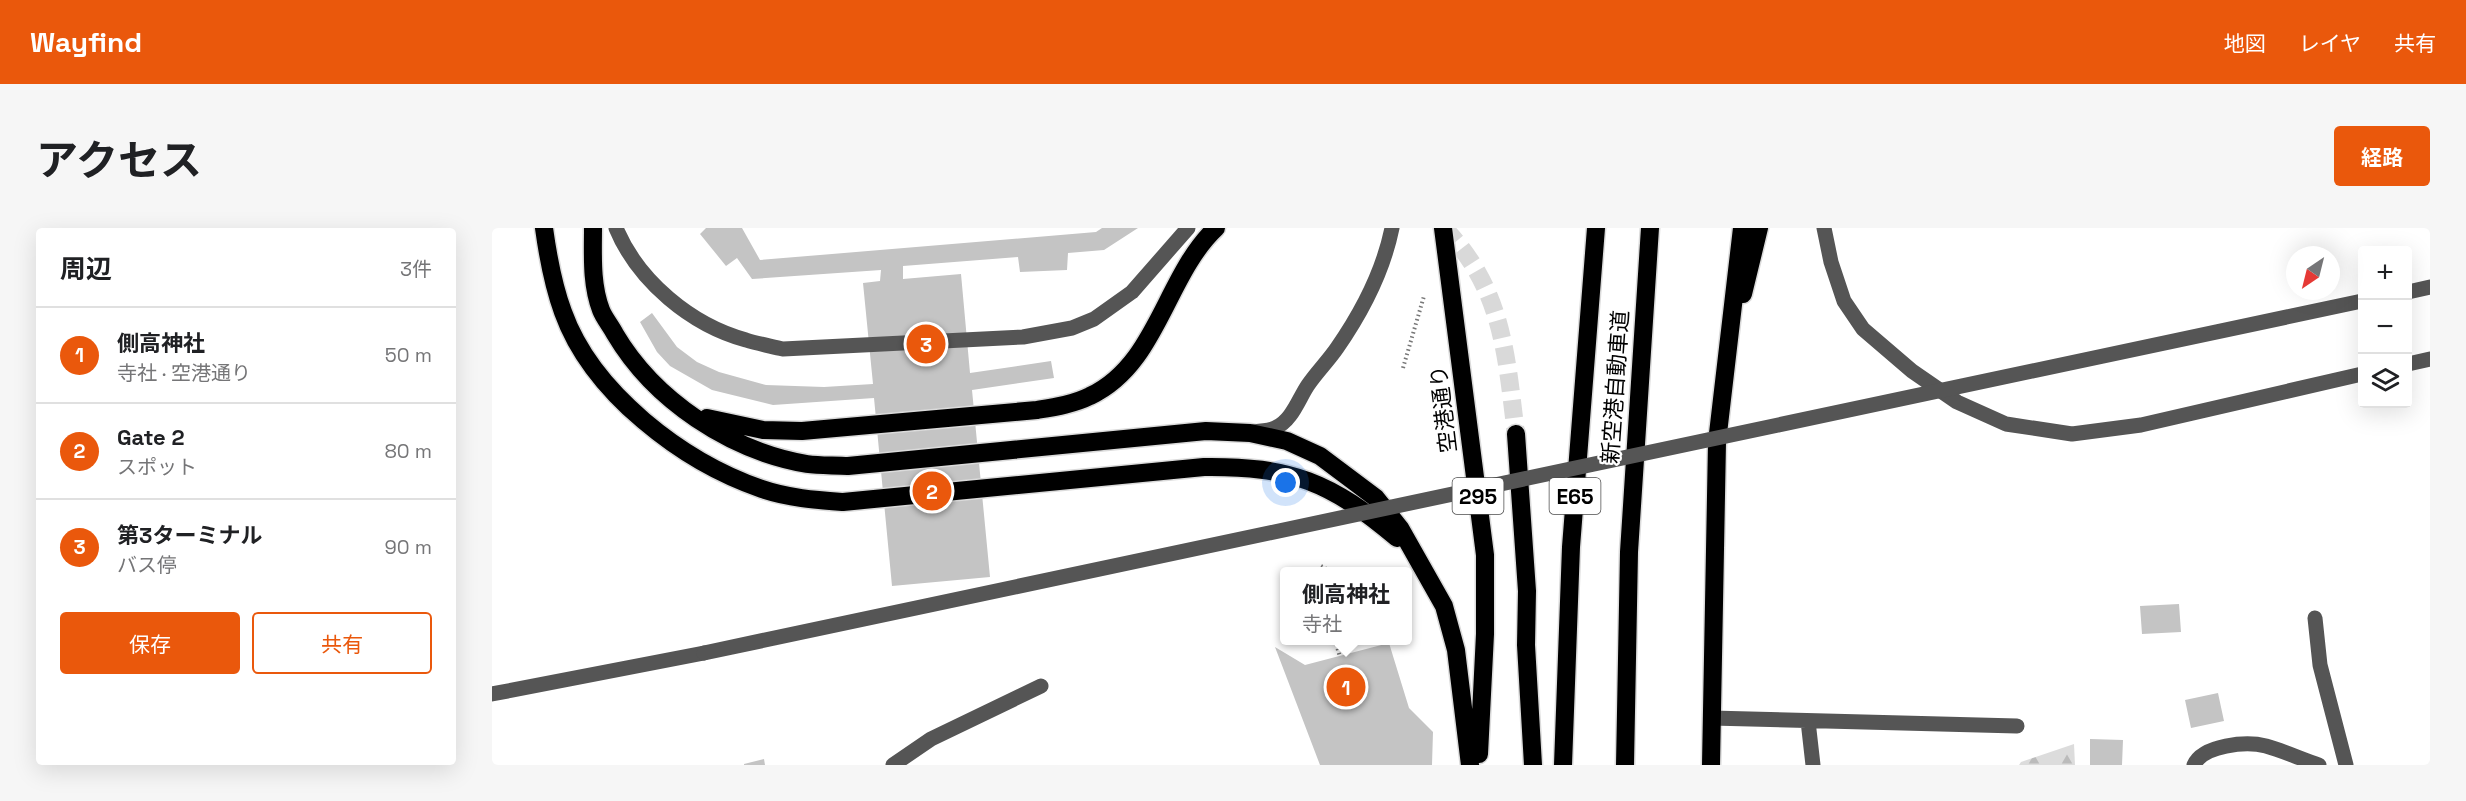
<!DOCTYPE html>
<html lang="ja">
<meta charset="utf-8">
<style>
body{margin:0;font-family:"Space Grotesk","Noto Sans JP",sans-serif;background:#f6f6f6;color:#202124}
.controls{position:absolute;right:18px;top:18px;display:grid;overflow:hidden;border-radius:6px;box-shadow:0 6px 24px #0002}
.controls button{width:54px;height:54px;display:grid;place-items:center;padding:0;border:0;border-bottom:2px solid #e0e0e0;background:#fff;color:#202124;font:30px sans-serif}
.compass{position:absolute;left:1794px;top:18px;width:54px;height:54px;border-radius:50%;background:#fff;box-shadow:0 6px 24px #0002;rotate:215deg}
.you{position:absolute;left:794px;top:255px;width:21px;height:21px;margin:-15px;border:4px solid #fff;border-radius:50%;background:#1a73e8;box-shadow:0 0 0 9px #1a73e833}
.badge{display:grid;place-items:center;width:39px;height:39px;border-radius:50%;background:#ea580c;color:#fff;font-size:20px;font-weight:700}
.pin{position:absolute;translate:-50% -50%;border:3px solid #fff;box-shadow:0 2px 6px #0006}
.popup{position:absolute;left:788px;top:339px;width:132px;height:78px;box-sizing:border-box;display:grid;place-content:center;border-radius:6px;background:#fff;filter:drop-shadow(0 2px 4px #0005);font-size:20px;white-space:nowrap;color:#757577}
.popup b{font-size:22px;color:#202124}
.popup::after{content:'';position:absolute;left:50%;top:100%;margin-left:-12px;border:12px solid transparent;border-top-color:#fff}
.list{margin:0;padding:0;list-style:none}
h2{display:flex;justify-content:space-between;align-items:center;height:78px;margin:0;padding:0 24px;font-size:26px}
h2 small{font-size:20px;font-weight:400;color:#757577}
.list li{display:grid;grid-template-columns:39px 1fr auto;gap:18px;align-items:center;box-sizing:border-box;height:96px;padding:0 24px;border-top:2px solid #e0e0e0}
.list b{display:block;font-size:22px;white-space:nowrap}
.list p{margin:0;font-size:20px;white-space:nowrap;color:#757577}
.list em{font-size:20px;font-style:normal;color:#757577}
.actions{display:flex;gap:12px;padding:18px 24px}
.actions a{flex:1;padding:14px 0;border:2px solid #ea580c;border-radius:6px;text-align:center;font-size:21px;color:#ea580c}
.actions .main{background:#ea580c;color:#fff}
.icon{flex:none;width:33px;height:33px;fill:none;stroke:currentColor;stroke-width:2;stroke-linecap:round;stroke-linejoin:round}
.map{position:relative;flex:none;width:1938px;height:537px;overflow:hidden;border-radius:6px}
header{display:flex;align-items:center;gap:36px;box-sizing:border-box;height:84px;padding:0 30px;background:#ea580c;color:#fff}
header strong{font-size:28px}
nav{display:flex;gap:33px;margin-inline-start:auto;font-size:21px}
.intro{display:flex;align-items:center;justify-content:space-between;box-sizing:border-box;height:144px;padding:0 36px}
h1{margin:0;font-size:42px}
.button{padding:15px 27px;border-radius:6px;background:#ea580c;color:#fff;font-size:21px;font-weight:700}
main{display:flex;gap:36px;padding:0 36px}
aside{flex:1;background:#fff;border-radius:6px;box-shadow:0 6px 24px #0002}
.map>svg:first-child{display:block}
.forest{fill:url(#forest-firs)}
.building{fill:#c4c4c4}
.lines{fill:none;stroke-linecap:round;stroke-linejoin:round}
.highway-tunnel{stroke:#d9d9d9;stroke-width:18;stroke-dasharray:18 9;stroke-linecap:butt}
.highway-casing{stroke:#dbdbdb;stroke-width:21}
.path{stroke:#777;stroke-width:4;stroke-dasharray:1.5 3;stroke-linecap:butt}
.minor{stroke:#555;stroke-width:15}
.highway{stroke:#000;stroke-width:18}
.minor-bridge{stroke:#555;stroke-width:15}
.labels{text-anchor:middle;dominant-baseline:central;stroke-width:4.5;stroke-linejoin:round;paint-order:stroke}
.shield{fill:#fff;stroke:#4c4c4c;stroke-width:1.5}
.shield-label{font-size:21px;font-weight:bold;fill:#000}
.street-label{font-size:22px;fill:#000;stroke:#fff}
</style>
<header>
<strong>Wayfind</strong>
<nav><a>地図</a><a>レイヤ</a><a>共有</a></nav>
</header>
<div class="intro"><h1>アクセス</h1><a class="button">経路</a></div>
<main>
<aside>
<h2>周辺<small>3件</small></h2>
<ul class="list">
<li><span class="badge">1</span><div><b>側高神社</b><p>寺社 · 空港通り</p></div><em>50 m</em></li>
<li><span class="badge">2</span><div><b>Gate 2</b><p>スポット</p></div><em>80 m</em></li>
<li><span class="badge">3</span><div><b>第3ターミナル</b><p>バス停</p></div><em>90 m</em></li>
</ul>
<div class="actions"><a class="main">保存</a><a>共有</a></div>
</aside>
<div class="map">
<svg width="1938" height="537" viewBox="0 0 1938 537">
<defs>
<pattern id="forest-firs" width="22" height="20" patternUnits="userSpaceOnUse" patternTransform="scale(1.5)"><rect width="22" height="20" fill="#dcdcdc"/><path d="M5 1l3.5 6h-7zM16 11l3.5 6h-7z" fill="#bbb"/></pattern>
</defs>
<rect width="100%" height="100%" fill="#fff"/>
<path class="forest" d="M1582,516L1583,537H1527L1529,534Z"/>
<path class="building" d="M214,0H250L268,32L604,4L610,0H646L612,22L576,25L575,42L528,44L526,29L411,38V51L469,46L478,145L559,133L562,150L480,162L498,349L400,358L382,170L281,177L220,162L178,138L165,124L148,94L160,85L185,119L205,134L227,144L274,157L332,159L381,156L371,55L388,53L389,42L260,51L245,30L234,38L208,6Z
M1687,376L1689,404L1650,406L1648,378Z
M897,415L917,480L941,504L940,537H828L783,419L813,437Z
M1726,465L1732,493L1699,500L1693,472Z
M1598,511L1631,512L1630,537H1598Z
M272,531L273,537H252V536Z"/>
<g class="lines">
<path class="highway-tunnel" d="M952,0C1011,61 1014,126 1024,206"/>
<g class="highway-casing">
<path id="highway" d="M52,0C56,29 61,57 71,84C100,165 191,234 270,261C296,270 324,272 351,274L712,239C799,238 839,254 905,310
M101,0C101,27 99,56 109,82C112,90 119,98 123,106C162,172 238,223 315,236C328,238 343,237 356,238L714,203L758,205L795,213L828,228L884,270L908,300L952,378L964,422L978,537
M951,0L993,327V406L987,526
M1251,66L1267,0
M215,190L271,202L310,203L545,182C563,179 582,176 598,168C666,136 673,48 724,0
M1024,206L1035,363L1034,417L1041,537
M1071,537L1079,319L1104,0
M1133,537L1137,324L1158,0
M1219,537L1225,214L1250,0"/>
</g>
<path class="path" d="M911,140L932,68
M829,338L840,344
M843,412L848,429"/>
<path class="minor" d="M124,0C146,53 199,97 254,112C266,116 279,118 291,121L531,109L580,100L602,91L640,64L696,0
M1332,0L1339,34L1352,73L1371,101L1420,143L1465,174L1514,196L1580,206L1649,197L1870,146
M1916,64L1938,59
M1916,136L1938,131
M761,204C768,203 777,203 783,200C800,193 807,170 816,157C825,144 836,133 845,120C870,84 891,44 900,0
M1823,390L1828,437L1854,537
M0,466L212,425
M1219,490L1525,498
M1316,493L1321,537
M401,537L439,511L549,458
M1702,537C1711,517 1754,513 1774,518C1792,523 1809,531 1827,537"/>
<use href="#highway" class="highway"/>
<path class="minor-bridge" d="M212,425L1870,73"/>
</g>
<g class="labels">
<g class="shield">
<rect x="960.5" y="250" width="51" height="36" rx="4.5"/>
<rect x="1057.5" y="250" width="51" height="36" rx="4.5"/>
</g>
<g class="shield-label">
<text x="986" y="268">295</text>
<text x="1083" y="268">E65</text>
</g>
<g class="street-label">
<text transform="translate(1123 159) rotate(-86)">新空港自動車道</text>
<text transform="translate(951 181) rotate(-97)">空港通り</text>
</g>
</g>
</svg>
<div class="controls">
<button>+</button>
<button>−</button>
<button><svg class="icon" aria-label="layers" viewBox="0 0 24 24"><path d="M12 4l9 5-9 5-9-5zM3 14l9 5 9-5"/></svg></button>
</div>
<svg class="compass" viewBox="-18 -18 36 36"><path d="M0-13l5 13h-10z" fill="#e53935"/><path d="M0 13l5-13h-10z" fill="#757577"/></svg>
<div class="you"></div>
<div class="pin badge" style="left:854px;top:459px">1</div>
<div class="popup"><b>側高神社</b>寺社</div>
<div class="pin badge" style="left:440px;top:263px">2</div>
<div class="pin badge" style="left:434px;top:116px">3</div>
</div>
</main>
